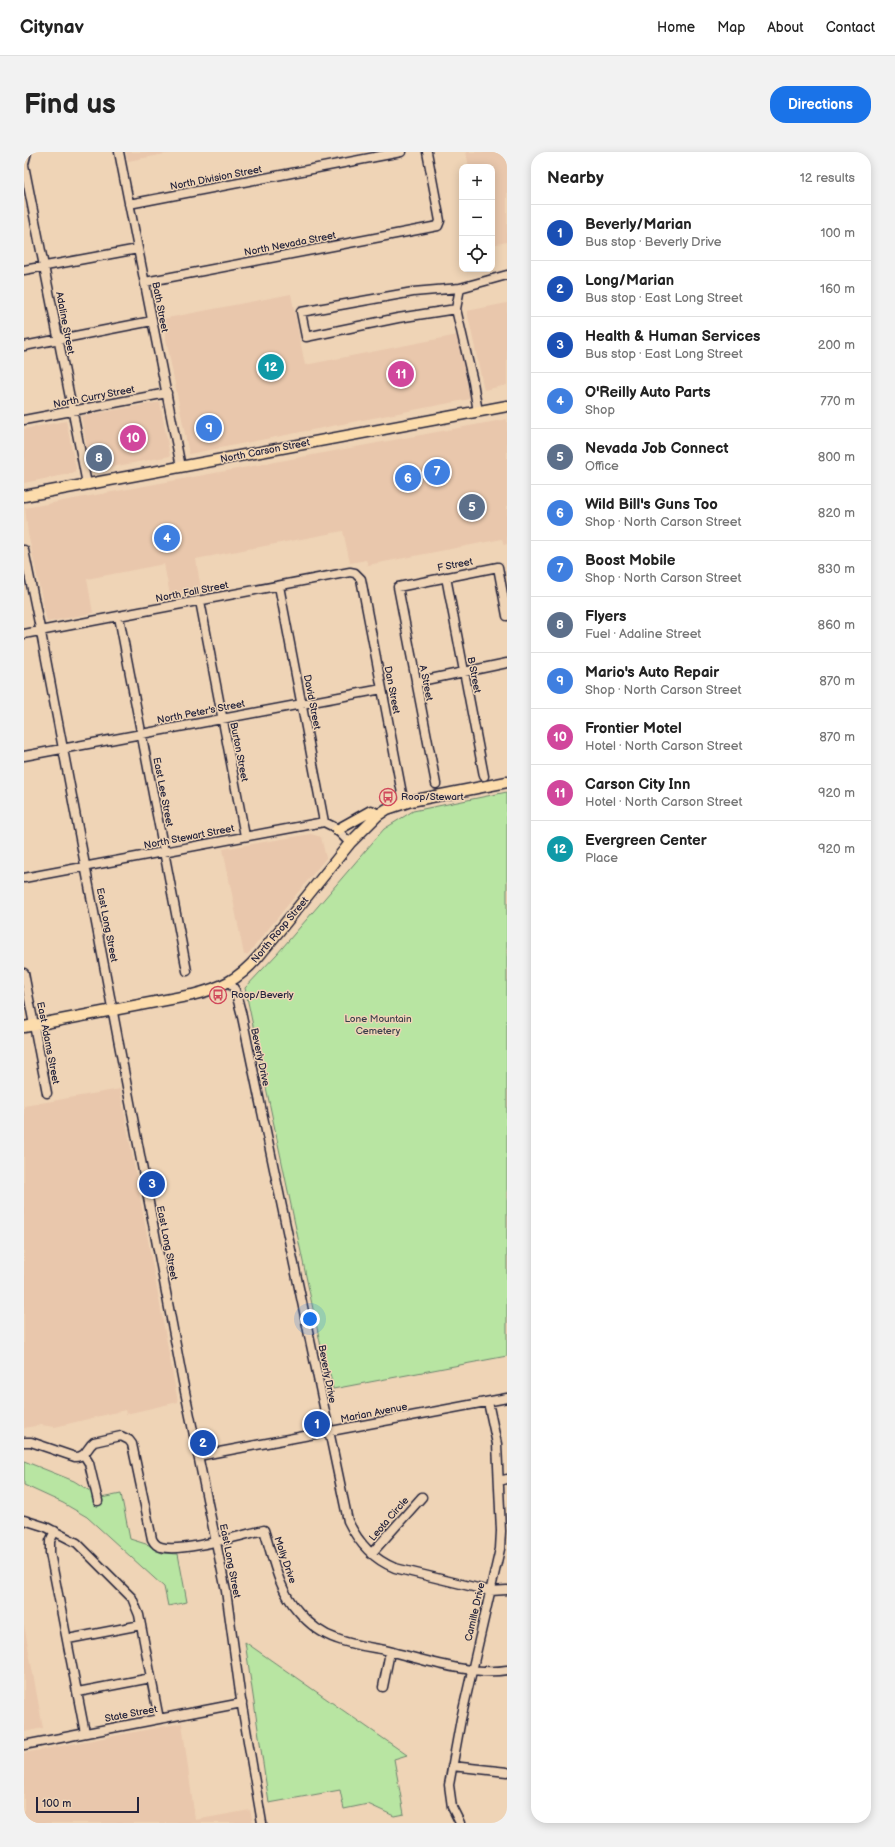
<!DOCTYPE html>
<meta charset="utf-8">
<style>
body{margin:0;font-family:"Balsamiq Sans",sans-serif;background:#f2f2f2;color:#222}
.controls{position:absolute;right:12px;top:12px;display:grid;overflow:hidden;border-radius:8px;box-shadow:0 2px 10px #0003}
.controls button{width:36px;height:36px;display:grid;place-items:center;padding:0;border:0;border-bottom:1px solid #e0e0e0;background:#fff;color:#222;font:20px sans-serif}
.scale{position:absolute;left:12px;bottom:10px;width:103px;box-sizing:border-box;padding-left:4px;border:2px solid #22223b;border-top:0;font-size:11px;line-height:14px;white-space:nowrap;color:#22223b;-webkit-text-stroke:3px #efd4b6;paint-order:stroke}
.you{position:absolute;left:286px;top:1167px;width:14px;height:14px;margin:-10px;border:3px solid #fff;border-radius:50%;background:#1a73e8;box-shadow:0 0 0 6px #1a73e833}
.badge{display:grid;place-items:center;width:26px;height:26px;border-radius:50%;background:#1a73e8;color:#fff;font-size:13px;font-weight:700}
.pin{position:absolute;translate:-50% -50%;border:2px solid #fff;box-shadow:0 1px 4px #0006}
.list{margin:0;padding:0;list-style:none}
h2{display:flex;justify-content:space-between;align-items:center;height:52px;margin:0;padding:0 16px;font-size:17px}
h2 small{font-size:13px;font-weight:400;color:#767676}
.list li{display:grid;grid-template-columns:26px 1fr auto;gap:12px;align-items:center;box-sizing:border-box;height:56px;padding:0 16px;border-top:1px solid #e0e0e0}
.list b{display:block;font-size:15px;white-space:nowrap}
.list p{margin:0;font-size:13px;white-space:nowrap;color:#767676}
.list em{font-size:13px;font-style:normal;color:#767676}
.icon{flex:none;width:22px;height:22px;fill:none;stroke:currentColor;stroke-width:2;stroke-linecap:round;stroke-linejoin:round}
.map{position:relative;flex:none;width:483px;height:1671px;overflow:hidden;border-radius:16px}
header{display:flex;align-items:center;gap:24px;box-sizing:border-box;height:56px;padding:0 20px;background:#fff;border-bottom:1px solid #e0e0e0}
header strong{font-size:19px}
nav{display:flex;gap:22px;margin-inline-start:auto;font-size:14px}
.intro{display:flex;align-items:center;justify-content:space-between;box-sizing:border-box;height:96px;padding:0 24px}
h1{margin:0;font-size:28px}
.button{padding:10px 18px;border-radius:16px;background:#1a73e8;color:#fff;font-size:14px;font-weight:700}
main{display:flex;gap:24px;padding:0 24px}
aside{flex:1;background:#fff;border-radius:16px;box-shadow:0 2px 10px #0003}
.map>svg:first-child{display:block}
.built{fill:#e9c7ac}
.green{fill:#b8e5a2;stroke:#6d846e}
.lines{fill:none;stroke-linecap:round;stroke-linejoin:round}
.minor-casing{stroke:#22223b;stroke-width:11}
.major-casing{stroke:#22223b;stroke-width:13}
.minor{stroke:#efd4b6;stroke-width:8}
.major{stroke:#fcdcac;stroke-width:10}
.labels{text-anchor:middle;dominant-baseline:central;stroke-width:3;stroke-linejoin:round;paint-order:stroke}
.street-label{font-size:10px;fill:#22223b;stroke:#efd4b6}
.poi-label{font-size:10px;fill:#22223b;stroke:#efd4b6;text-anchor:start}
.park-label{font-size:10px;fill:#383f4a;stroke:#efd4b6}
</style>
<header>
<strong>Citynav</strong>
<nav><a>Home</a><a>Map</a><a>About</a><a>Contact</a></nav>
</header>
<div class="intro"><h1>Find us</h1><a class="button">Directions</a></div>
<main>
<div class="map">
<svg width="483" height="1671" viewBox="0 0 483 1671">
<rect width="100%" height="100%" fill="#efd4b6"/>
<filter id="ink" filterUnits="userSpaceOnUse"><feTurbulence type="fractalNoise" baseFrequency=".025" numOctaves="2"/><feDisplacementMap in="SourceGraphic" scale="8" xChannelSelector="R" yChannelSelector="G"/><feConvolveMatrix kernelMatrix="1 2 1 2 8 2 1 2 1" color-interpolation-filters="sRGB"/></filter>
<g filter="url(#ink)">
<path class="built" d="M102,0H152L104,9Z
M442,0H483V90L468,93V15H445Z
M267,142L281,213L434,183L446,247L165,302L138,167Z
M483,151V233L460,238L443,159Z
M136,250L146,304L67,319L57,264Z
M483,267V392L480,393L478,387L344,413L342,408L326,411L319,379L172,407L177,438L146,443L140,412L63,427L69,461L23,470L4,382L1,356Z
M42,269L52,316L50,321L0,331V277Z
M287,682L297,685L302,706L224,802L220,803L199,697Z
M96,937L154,1250L102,1262L101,1258L31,1275L17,1273L0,1276V954Z
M0,1473L19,1576L0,1580Z
M158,1571L171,1668L226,1658L229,1671H0V1601Z"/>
<path class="green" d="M483,640V1204L309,1237L306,1222L303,1223L221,836L253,802L360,677L389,659Z
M0,1309L50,1329L77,1346L97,1342L106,1387L125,1393L138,1401L154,1402L163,1450L144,1454L140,1435L63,1365L39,1351L0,1333Z
M221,1490L383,1603L370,1607L380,1662L370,1664L344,1652L320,1657L316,1638L245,1651Z"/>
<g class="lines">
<g class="minor-casing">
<path id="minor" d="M95,0L157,315
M0,12L3,0
M0,13L63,332
M105,52L377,0
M0,118L114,97
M121,130L414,74L416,69L403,0
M436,136L432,157L449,230L454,260
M432,157L374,166L282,185L277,160L389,140L436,136L483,123
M0,194L128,169
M0,268L143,241
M0,398L18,486L159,1230L202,1439L217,1548L238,1671
M422,425L460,624
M255,434L300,670
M176,449L221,684
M95,465L163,819
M0,482L326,420L331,421L337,427L380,652
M392,530L483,511
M0,604L358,537
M412,632L374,435L474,415L483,464
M0,726L300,670L310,675L326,691
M0,821L23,941
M206,831L211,838L217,860L324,1369C334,1390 348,1407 371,1416L466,1439L483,1438
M0,1290H7L51,1305C63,1305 62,1296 70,1290L97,1284L105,1288L108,1292L128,1387C130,1391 132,1394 137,1395C157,1401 218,1383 240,1378C249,1406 254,1437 274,1459C284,1471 298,1482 313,1487C328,1493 345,1495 361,1498C396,1507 448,1524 483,1518
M60,1303L65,1311L74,1349
M174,1304L483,1246
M475,1329L483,1327
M0,1368L22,1375L53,1391L108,1446L115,1463L135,1567
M31,1379L26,1389V1401L61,1581
M347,1402L398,1345
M44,1487L117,1473
M359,1535L366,1500
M54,1540L127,1526
M0,1593L218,1551
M428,1614L483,1620
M436,1671L428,1655L425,1633L437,1567L476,1397L477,1379L473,1292L464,1250"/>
</g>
<g class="major-casing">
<path id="major" d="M0,344L483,254
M313,678L347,659L354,663
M0,875L168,843C197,836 214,828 234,805L326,691L354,663L363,657L387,649L483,630"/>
</g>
<use href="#minor" class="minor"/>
<use href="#major" class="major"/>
</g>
</g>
<defs>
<g id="bus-ring" transform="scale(0.9)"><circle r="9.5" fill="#efd4b6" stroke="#d1495b" stroke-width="1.5"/><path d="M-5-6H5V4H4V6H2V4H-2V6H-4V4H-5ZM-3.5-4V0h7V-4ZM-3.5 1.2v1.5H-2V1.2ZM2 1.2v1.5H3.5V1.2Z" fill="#d1495b"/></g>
</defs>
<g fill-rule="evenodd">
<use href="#bus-ring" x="364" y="645"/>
<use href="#bus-ring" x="194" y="843"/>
</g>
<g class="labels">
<g class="street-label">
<text transform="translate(192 26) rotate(-11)">North Division Street</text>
<text transform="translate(266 92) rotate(-11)">North Nevada Street</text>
<text transform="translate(136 155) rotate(79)">Bath Street</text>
<text transform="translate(41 171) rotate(79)">Adaline Street</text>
<text transform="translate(70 245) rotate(-11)">North Curry Street</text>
<text transform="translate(241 299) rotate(-11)">North Carson Street</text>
<text transform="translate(431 413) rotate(-11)">F Street</text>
<text transform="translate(168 440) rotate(-11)">North Fall Street</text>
<text transform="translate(450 523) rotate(79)">B Street</text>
<text transform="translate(402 531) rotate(79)">A Street</text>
<text transform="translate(368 538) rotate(79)">Dan Street</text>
<text transform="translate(288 550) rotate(79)">David Street</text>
<text transform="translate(177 560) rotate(-11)">North Peter's Street</text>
<text transform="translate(215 600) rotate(79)">Burton Street</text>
<text transform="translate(139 640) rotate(79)">East Lee Street</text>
<text transform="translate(165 685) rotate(-11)">North Stewart Street</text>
<text transform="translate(83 773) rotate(79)">East Long Street</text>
<text transform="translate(256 778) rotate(-50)">North Roop Street</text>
<text transform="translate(24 891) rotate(79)">East Adams Street</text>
<text transform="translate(236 905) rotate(78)">Beverly Drive</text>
<text transform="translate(143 1091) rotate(79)">East Long Street</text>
<text transform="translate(303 1222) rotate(79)">Beverly Drive</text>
<text transform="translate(350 1261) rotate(-11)">Marian Avenue</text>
<text transform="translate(365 1367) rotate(-49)">Leota Circle</text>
<text transform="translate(261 1408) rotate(71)">Molly Drive</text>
<text transform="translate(206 1409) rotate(79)">East Long Street</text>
<text transform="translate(451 1460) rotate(-77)">Camille Drive</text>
<text transform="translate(107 1562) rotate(-11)">State Street</text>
</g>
<g class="poi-label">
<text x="377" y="645">Roop/Stewart</text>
<text x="207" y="843">Roop/Beverly</text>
</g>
<g class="park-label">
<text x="354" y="867">Lone Mountain<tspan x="354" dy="12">Cemetery</tspan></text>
</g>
</g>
</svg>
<div class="controls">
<button>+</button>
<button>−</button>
<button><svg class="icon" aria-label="locate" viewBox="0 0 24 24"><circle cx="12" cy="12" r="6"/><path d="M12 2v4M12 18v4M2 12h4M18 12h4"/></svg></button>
</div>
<div class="scale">100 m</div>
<div class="you"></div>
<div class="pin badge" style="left:293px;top:1272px;background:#1a4fb4">1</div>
<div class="pin badge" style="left:179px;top:1291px;background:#1a4fb4">2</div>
<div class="pin badge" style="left:128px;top:1032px;background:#1a4fb4">3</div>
<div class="pin badge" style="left:143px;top:386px;background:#3f7fe0">4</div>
<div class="pin badge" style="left:448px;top:355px;background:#5c6f8a">5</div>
<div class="pin badge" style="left:384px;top:326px;background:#3f7fe0">6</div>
<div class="pin badge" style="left:413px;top:320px;background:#3f7fe0">7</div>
<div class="pin badge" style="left:75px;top:306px;background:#5c6f8a">8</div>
<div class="pin badge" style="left:185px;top:276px;background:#3f7fe0">9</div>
<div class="pin badge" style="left:109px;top:286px;background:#d1479c">10</div>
<div class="pin badge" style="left:377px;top:222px;background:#d1479c">11</div>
<div class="pin badge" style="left:247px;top:215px;background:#0f9aa8">12</div>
</div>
<aside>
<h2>Nearby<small>12 results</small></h2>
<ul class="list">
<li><span class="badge" style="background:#1a4fb4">1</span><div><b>Beverly/Marian</b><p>Bus stop · Beverly Drive</p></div><em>100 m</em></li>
<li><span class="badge" style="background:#1a4fb4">2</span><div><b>Long/Marian</b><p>Bus stop · East Long Street</p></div><em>160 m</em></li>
<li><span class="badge" style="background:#1a4fb4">3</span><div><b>Health &amp; Human Services</b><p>Bus stop · East Long Street</p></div><em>200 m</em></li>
<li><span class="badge" style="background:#3f7fe0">4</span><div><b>O'Reilly Auto Parts</b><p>Shop</p></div><em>770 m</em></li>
<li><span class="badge" style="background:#5c6f8a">5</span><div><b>Nevada Job Connect</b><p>Office</p></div><em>800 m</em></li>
<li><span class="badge" style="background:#3f7fe0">6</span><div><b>Wild Bill's Guns Too</b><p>Shop · North Carson Street</p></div><em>820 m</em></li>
<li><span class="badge" style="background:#3f7fe0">7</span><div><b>Boost Mobile</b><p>Shop · North Carson Street</p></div><em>830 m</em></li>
<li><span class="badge" style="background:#5c6f8a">8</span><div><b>Flyers</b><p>Fuel · Adaline Street</p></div><em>860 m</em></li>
<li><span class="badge" style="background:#3f7fe0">9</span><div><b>Mario's Auto Repair</b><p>Shop · North Carson Street</p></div><em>870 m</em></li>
<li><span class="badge" style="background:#d1479c">10</span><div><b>Frontier Motel</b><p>Hotel · North Carson Street</p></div><em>870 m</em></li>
<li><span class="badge" style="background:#d1479c">11</span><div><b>Carson City Inn</b><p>Hotel · North Carson Street</p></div><em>920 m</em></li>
<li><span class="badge" style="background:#0f9aa8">12</span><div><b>Evergreen Center</b><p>Place</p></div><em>920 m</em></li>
</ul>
</aside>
</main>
